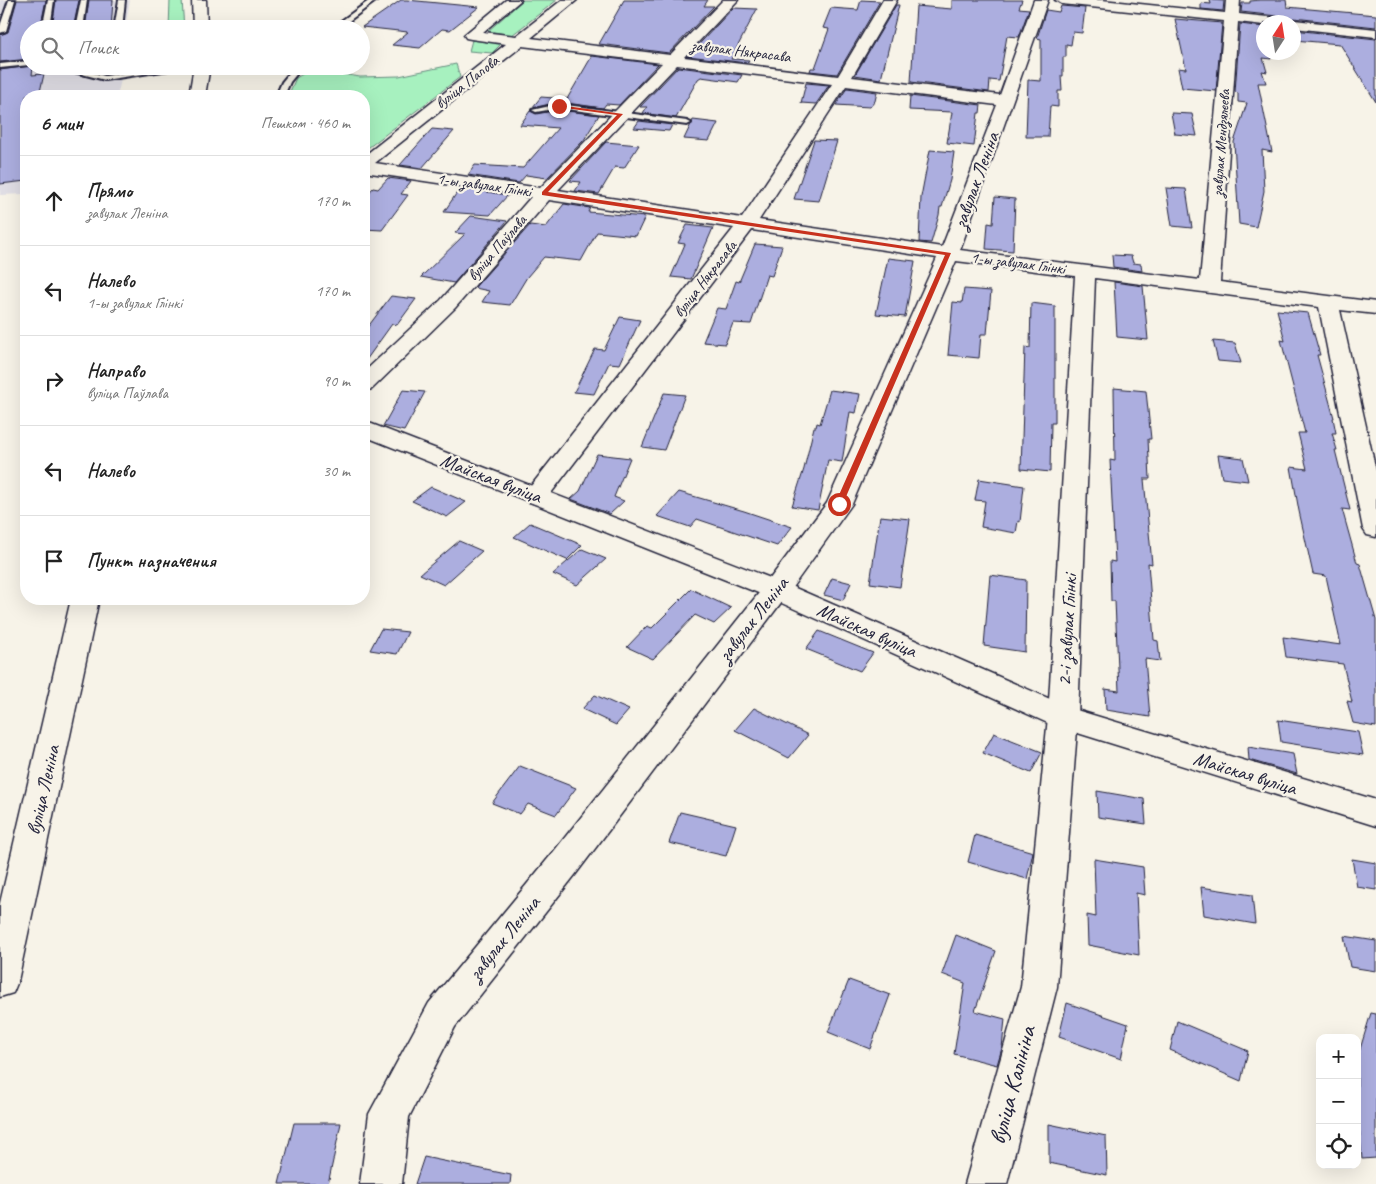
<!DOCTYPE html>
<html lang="ru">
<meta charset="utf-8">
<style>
body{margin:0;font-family:Caveat,sans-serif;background:#f6f6f6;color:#222}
.controls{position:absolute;right:15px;bottom:15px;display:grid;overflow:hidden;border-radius:10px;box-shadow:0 5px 20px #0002}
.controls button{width:45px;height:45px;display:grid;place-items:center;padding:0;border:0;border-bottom:1px solid #e0e0e0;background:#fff;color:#222;font:25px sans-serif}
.compass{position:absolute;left:1256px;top:15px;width:45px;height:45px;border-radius:50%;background:#fff;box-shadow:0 5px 20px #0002;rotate:12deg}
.stop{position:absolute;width:15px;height:15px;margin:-11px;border:4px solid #c8321e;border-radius:50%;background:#fff}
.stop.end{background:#c8321e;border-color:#fff;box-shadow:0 1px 5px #0008}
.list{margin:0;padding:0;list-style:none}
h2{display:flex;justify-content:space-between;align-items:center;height:65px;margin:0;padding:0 20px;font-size:21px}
h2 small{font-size:16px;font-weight:400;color:#767676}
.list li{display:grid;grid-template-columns:32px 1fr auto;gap:15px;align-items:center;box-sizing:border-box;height:90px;padding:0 20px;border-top:1px solid #e0e0e0}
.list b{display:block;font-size:19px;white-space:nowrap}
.list p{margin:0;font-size:16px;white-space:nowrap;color:#767676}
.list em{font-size:16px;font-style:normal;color:#767676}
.icon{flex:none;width:28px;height:28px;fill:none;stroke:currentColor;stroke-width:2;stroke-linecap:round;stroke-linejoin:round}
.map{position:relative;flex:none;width:1376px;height:1184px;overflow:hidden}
.search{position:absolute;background:#fff;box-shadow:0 5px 20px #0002;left:20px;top:20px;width:350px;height:55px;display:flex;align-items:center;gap:12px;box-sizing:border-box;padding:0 18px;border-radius:28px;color:#767676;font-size:19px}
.panel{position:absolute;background:#fff;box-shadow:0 5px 20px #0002;left:20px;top:90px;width:350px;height:515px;border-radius:20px}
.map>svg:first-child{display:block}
.built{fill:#e0dee5}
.green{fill:#a7f1bf;stroke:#648a7d}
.building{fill:#acaedf;stroke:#22223b}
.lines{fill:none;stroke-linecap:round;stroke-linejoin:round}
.lane-casing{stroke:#22223b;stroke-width:4}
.street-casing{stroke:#22223b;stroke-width:3}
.secondary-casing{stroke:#22223b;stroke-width:3}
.lane{fill:#f7f3e8;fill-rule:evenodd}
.street{fill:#f7f3e8;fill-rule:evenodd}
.secondary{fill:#f7f3e8;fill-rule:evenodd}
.route{fill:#c8321e}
.labels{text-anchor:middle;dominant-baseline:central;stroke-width:4.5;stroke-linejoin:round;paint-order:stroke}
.far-street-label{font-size:16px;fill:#22223b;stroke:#f7f3e8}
.street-label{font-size:20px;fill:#22223b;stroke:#f7f3e8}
.near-street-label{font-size:24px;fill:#22223b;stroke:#f7f3e8}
</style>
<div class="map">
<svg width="1376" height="1184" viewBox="0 0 1376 1184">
<rect width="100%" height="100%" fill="#f7f3e8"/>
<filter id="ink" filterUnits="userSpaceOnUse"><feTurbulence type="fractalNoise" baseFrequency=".02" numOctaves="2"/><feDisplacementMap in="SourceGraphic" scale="10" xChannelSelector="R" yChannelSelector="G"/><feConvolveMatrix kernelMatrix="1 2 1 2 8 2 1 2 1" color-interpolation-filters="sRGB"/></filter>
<g filter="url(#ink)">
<path class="built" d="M0,0H130L125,29H29V66H115L114,73L121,80L117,96H26V194L0,195Z"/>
<path class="green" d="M170,0H182L184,29H169Z
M523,0H557L512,35L488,31Z
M472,40L502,43L492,53L469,51Z
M456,64L460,77L364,151V96H288L296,78L311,69L360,77L399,76Z"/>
<path class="building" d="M17,0H46L40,29H29V59L0,62V35L8,32Z
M56,0H79L73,29H52Z
M89,0H113L111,29H85Z
M401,0H407L479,7L450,30L442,29L420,48L392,45L408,32L362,27Z
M624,0H708L704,6H714L669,53L599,44Z
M861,0L880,1L837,74L810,71L811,68H815L829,29L823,28L831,8L858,10Z
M952,0H1022L1019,8L1029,9L1019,37L1007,36L999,81L990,80L989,92L911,82L916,6L952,9Z
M1210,0L1224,1L1223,11L1201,9V3L1211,4Z
M1260,0H1286L1287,7L1376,15V27L1294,18L1286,22L1277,16L1241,12L1242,3H1250V1Z
M896,5H899L881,79L855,75Z
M1061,6L1085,8L1082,33L1073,32L1071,45L1066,44V57H1063V76H1061L1062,91H1058V107L1050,106L1048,137H1026L1028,80L1041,81V39L1037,38L1046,10L1059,12Z
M733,8L757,9L731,59L749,60L747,63L688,56Z
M1175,19L1222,23L1216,91L1182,88L1178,68L1186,69Z
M1240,24L1264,27V52H1269L1271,59L1263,58L1267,72L1262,71L1266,83H1258L1272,152L1262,150L1264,191L1256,227L1239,224L1234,142L1247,103L1238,102V93L1235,92Z
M1294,30L1376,39V102L1340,44L1294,40Z
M592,56L658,64L619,105L606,104L603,108L559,102L532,108L541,97L567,99Z
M30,66H33L32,75L44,74L39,96H26V181L0,184V70Z
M678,67L742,75L738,82L701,77L698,79L676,118L643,113L647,107H640Z
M806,83L829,85L816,104L801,103Z
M847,88L877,92L875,101L870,107L836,105Z
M910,96L981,105L980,113H978L974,146L947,143L952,112L909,110Z
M559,110L599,115L584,140L547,178L526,175L519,183L468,175L475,165L523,168L558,128L520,125L530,111L536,114Z
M1171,113L1192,114L1197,136L1175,134Z
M693,120L718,123L709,141L684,139Z
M639,121L672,125L669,131L634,128Z
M432,129L454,131L422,168L400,165Z
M814,140L837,141L819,201L794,199Z
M606,142L639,145L624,168L615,167L599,194L575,191L581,182L570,181Z
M930,150L954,152L950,180L942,207H940L939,215L931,243L919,242L921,197Z
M388,178L411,181L401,194L408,195L382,230L364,229V198L373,188L378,189Z
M460,188L508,195L490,215L444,212Z
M1166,188L1186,189L1192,228L1172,226Z
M995,197L1015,199L1013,251L986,249L988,223L993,224Z
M564,204L590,208L588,212L645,217L636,236L597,232L581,261L544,257L527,277L510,305L482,302L489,291L475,288L476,286L530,225L546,227Z
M471,216L507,221L454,283L421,277L465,234L455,233Z
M687,225L713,228L691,279L671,277L685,244L678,243Z
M755,244L782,246L772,276L767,275L751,324L733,323L725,344L703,342L717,308L726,309L736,281L739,282Z
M1112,255L1131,256L1133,263L1141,264L1142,271L1113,267Z
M888,258L915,261L905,317L876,314Z
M1114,282L1143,286L1148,340L1117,337Z
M964,289L991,291L987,334H981L979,358L948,355L953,302L962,303Z
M391,296L416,299L397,325L392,324L364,363V332Z
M1031,303L1055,306V423H1051L1050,472L1021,469L1025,347L1030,348Z
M1277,310L1308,313L1320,355H1317L1334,418H1333L1336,433H1332L1337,450H1335L1350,510L1342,509L1357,563L1360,564L1376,620V727L1353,723L1347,701L1352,702L1343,664L1286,657L1283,637L1341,645L1326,576L1313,574L1299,511L1291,467L1307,469L1298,433H1305L1281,340L1285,341Z
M620,317L640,320L620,364L609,363L594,394L574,392L595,349L604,350Z
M1213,341L1235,343L1241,363L1218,361Z
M1114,388L1146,391L1151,439H1148L1150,479H1144L1152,564L1148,563L1154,640L1158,641L1160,661L1145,659L1150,717L1106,710L1105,689L1119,691L1115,601H1111L1110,561L1115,562L1110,460L1115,461Z
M403,390L425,392L404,431L383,426Z
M830,390L860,394L856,413L850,412L842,462L828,460L818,510L792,506L804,469L814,427H816L817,423L820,424Z
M664,393L685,395L664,450L642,447Z
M597,454L630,458L614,497L624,501L610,514L571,499L580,491Z
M1218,455L1243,458L1248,481L1222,478Z
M979,479L1024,486L1020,522L1018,521L1016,533L981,527L985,501L975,500Z
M431,487L466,502L447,517L412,501Z
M679,492L744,511L792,527L777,546L697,519L690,527L657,516Z
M880,516L910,519L900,587L870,583Z
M530,523L582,545L567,560L514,537Z
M459,541L482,551L444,585L420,574Z
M582,549L606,559L577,585L553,574Z
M990,575L1026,580L1025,652L984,646Z
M832,578L851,583L843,600L824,595Z
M691,589L731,608L714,624L695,615L653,659L627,647L647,626L652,628Z
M381,629L408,632L397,654L370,650Z
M819,631L873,653L860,671L806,649Z
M595,695L629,710L616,725L582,709Z
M754,708L808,735L789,758L735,730Z
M1278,720L1358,732L1363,755L1281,742Z
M994,733L1042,752L1031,773L983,753Z
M1248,747L1293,754L1297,774L1249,760Z
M520,766L576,788L556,815L528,804L520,814L492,803Z
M1097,791L1144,799L1146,824L1098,817Z
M680,812L736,825L726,856L669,843Z
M975,835L1033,852L1027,879L968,862Z
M1094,859L1143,867L1145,895L1136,893L1139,955L1088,945L1087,915L1096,917Z
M1352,859L1376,863V890L1357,887Z
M1201,887L1252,895L1255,924L1204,915Z
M956,935L996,951L975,1011L1005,1019L1002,1048L997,1065L954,1054L965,983L942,974Z
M1344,936L1376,941V971L1350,967Z
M849,980L890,995L870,1049L828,1032Z
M1067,1003L1128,1024L1121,1059L1059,1037Z
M1371,1013L1376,1014V1158L1362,1159L1357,1103V1059Z
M1177,1021L1248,1051L1241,1081L1170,1050Z
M294,1123H341L328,1184H279Z
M1049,1124L1106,1136L1107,1175L1049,1163Z
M424,1157L511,1175L510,1184H415Z"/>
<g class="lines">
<g class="lane-casing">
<path id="lane" d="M9,0H15L6,31L0,33V26Z
M48,0H54L50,29H42Z
M81,0H87L83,29H75Z
M119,0H125L122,29H114Z
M370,0H377L338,29H330Z
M29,61V65L0,68V64Z
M51,66H66L105,76L172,66H194L105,80Z
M295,66H303L290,82L284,96H276L282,82Z
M559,104L687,121L691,123L687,125L559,108L536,112L532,110Z"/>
</g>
<g class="street-casing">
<path id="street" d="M506,0H521L483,32L516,36L562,0H577L531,38L670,55L723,0H738L684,57L838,76L883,0H897L852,77L1000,95L1034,0H1048L960,250L1200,280L1224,21L1062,4L1055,0H1102L1225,13L1226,0H1240L1239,14L1277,18L1284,22H1264V25L1238,22L1220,282L1376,302V314L1340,310L1376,471V537L1367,535L1363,529L1319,307L1095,278L1078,717L1057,987L1007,1184H965L1021,987L1048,717L1075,276L956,261L852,504L786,596L575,875L455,1027L409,1117L402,1184H360L369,1114L429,1003L551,855L766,584L827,503L937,258L752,230L545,501L536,504L527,501L523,496L527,491L734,228L549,200L455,308L372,389L364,391V372L441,300L531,197L364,172V156L506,44L471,39L466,38L464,35ZM522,46L662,63L540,188L375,163ZM677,65L832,84L742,218L558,190ZM846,86L997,105L942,247L759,220Z
M1294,20L1376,29V37L1294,28V22H1288Z"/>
</g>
<g class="secondary-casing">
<path id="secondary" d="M192,0H206L207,29H193Z
M194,66H210L205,96H189Z
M364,421L786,584L1073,709L1376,800V826L1052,725L766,596L364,436Z
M71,599H99L18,981L13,993L0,997V903Z"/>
</g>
<use href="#lane" class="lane"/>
<use href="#street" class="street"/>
<use href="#secondary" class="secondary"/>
</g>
</g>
<path class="route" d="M559,105L623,114L548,192L951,253L842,506L835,504L945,255L542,195V192L617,115L557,107Z"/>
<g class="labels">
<g class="far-street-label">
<text transform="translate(741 51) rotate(7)">завулак Някрасава</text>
<text transform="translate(467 82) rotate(-38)">вуліца Папова</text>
<text transform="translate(1221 143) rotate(-86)">завулак Мендзялеева</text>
<text transform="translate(484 185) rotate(8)">1-ы завулак Глінкі</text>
<text transform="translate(497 248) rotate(-49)">вуліца Паўлава</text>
<text transform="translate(1018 263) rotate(7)">1-ы завулак Глінкі</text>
<text transform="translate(705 279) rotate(-52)">вуліца Някрасава</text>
</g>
<g class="street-label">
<text transform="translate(976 180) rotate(-70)">завулак Леніна</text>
<text transform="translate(491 478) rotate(21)">Майская вуліца</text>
<text transform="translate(753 619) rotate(-52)">завулак Леніна</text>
<text transform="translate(867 630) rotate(24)">Майская вуліца</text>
<text transform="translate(1067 630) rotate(-87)">2-і завулак Глінкі</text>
<text transform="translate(1245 773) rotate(17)">Майская вуліца</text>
<text transform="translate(43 790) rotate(-77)">вуліца Леніна</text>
<text transform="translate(504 938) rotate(-51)">завулак Леніна</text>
</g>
<g class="near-street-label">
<text transform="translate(1012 1085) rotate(-75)">вуліца Калініна</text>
</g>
</g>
</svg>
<div class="controls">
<button>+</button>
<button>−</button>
<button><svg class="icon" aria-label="locate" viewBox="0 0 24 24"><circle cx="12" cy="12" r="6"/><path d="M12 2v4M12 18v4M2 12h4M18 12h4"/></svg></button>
</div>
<svg class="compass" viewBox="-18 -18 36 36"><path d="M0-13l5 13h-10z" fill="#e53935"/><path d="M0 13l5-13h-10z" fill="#767676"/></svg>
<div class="stop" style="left:839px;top:504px"></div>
<div class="stop end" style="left:559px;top:106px"></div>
<div class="search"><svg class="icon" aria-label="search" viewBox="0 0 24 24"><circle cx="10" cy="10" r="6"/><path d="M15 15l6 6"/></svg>Поиск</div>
<section class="panel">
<h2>6 мин<small>Пешком · 460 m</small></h2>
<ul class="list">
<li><svg class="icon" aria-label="ahead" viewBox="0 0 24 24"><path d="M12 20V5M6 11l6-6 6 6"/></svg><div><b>Прямо</b><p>завулак Леніна</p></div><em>170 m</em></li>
<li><svg class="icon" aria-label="left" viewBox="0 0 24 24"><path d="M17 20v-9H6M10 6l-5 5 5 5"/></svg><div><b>Налево</b><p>1-ы завулак Глінкі</p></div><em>170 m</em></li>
<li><svg class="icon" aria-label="right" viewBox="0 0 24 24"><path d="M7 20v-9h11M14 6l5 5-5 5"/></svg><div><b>Направо</b><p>вуліца Паўлава</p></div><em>90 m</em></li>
<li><svg class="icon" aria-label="left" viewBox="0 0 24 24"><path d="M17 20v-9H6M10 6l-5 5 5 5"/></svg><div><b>Налево</b></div><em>30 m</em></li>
<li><svg class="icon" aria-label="arrive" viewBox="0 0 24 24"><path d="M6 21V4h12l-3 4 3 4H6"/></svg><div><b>Пункт назначения</b></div></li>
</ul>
</section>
</div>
